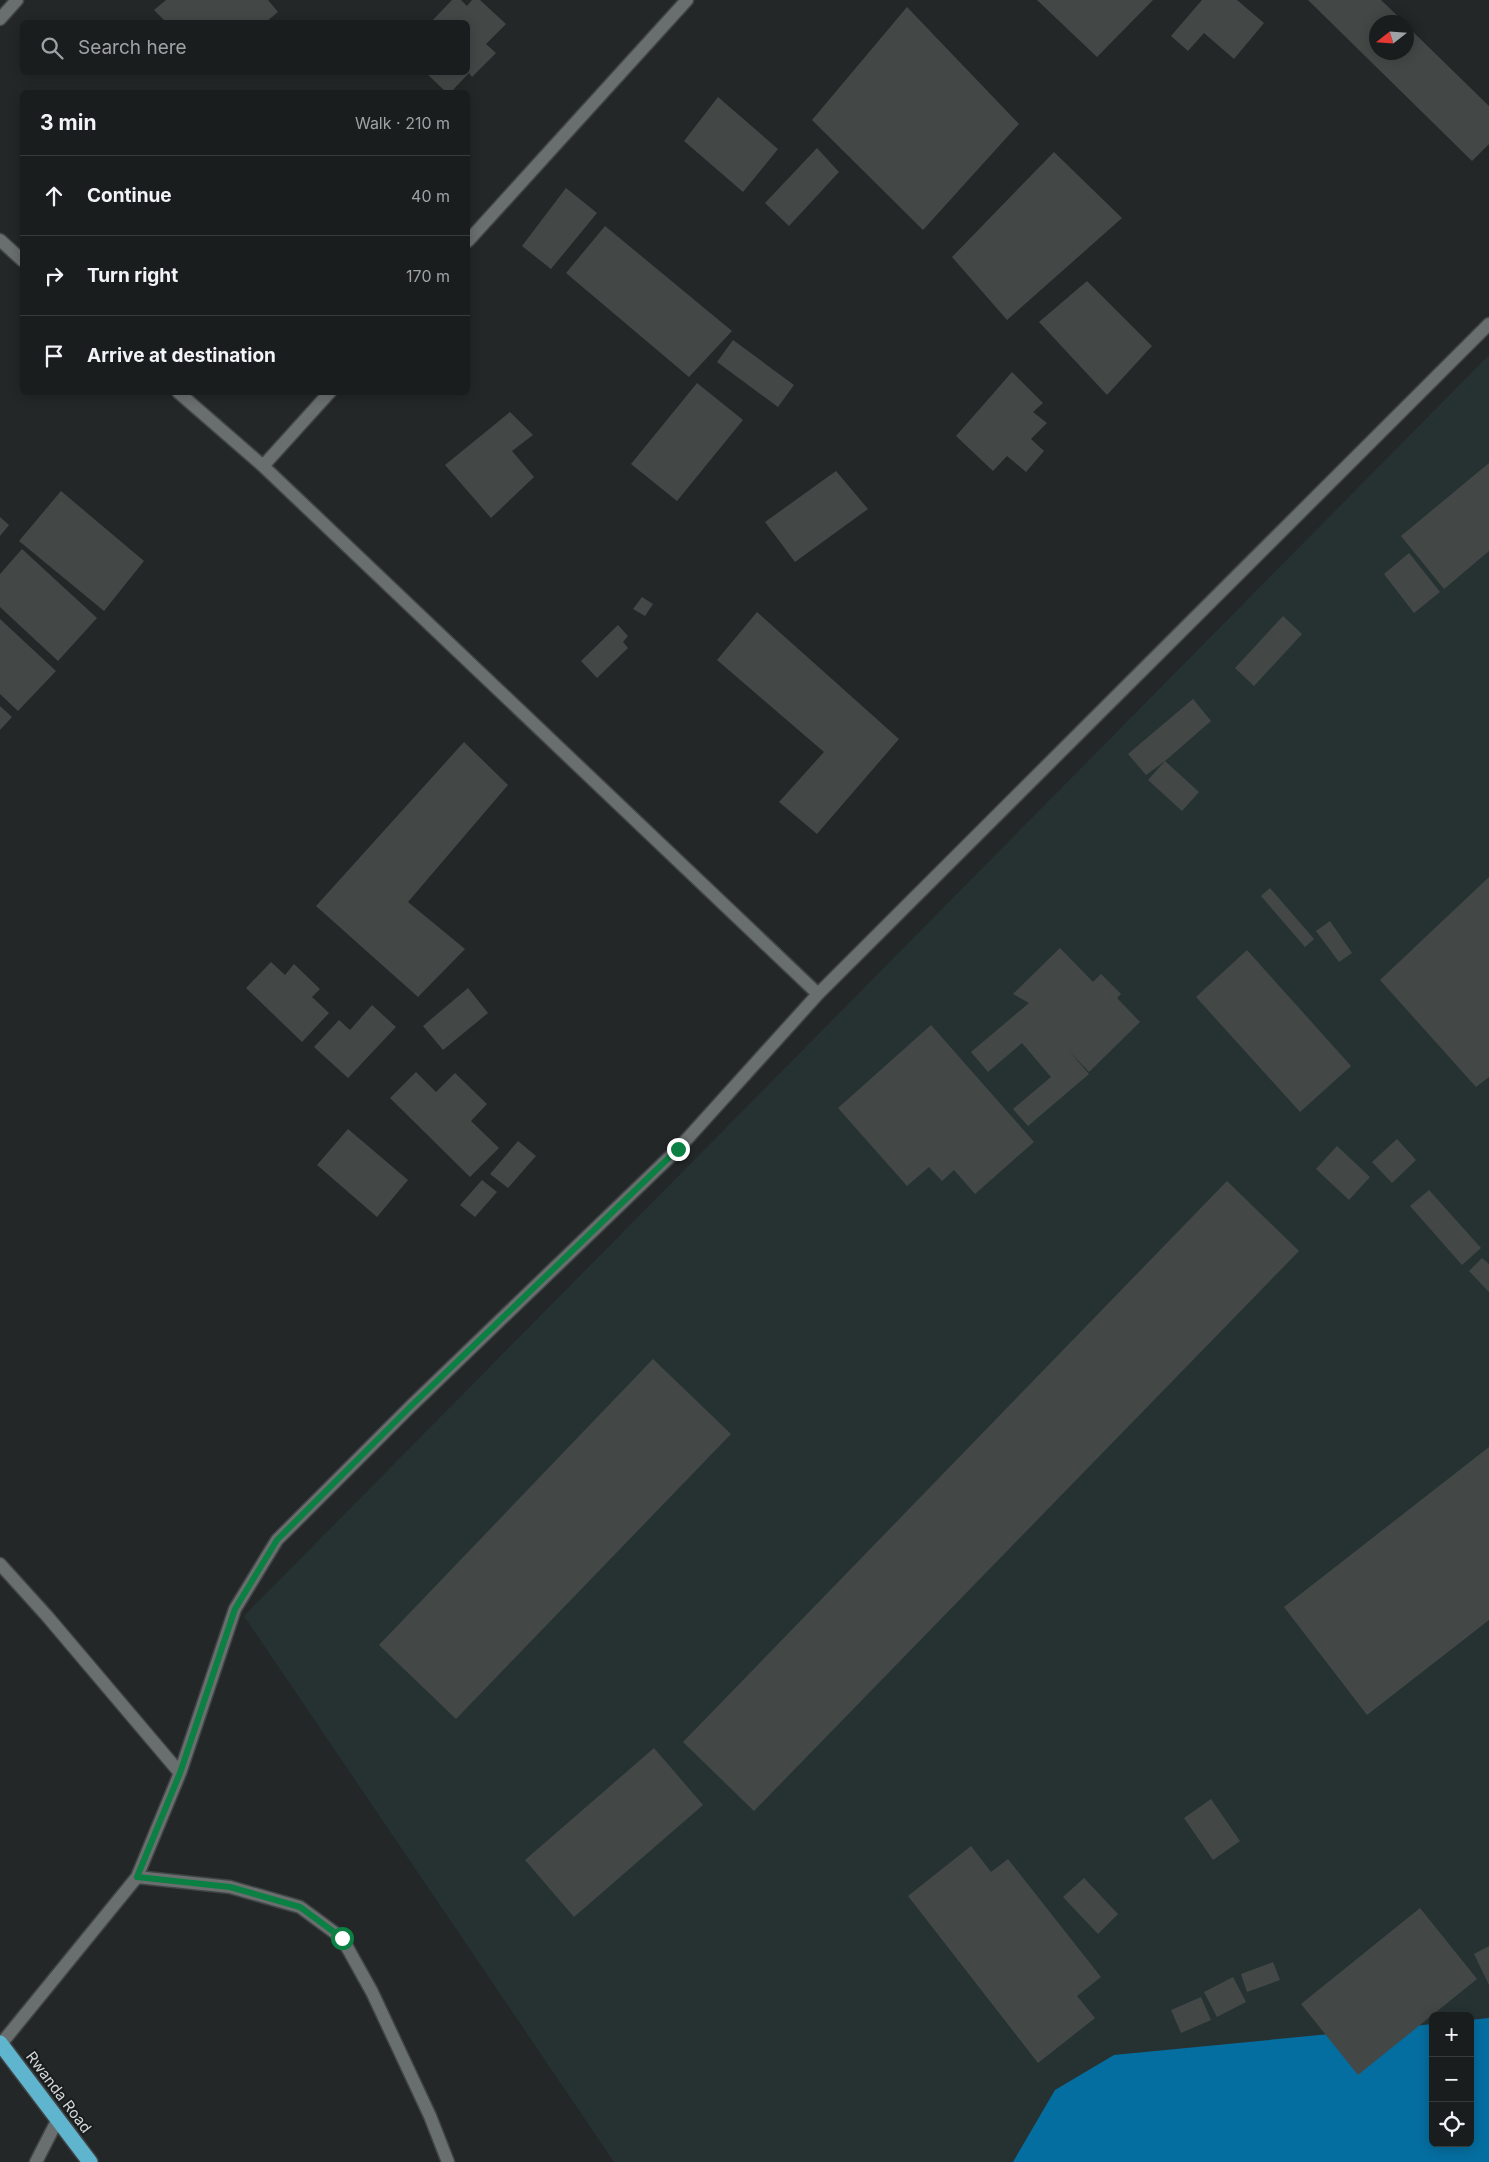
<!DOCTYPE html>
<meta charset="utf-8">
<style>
body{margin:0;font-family:Inter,sans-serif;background:#272a2a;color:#f1f3f6}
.controls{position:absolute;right:15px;bottom:15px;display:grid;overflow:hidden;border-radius:8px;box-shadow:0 2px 12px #0003}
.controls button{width:45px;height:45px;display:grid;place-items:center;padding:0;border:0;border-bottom:1px solid #383b3b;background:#1a1d1d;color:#f1f3f6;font:25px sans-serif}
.compass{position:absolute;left:1369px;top:15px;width:45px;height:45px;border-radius:50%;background:#1a1d1d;box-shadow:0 2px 12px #0003;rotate:253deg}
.stop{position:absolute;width:15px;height:15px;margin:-11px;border:4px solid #0b8043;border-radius:50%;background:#fff}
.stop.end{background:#0b8043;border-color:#fff;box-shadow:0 1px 5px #0008}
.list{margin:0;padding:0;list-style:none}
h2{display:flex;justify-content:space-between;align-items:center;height:65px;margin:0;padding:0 20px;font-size:21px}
h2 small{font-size:16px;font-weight:400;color:#9fa2a4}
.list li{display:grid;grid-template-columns:32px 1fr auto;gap:15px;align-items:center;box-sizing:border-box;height:80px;padding:0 20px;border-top:1px solid #383b3b}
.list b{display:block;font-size:19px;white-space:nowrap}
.list em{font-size:16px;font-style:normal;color:#9fa2a4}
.icon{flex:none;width:28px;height:28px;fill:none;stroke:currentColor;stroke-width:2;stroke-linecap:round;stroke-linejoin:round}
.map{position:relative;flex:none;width:1489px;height:2162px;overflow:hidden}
.search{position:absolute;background:#1a1d1d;box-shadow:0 2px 12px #0003;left:20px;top:20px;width:450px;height:55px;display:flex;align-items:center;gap:12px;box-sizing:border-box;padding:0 18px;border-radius:8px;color:#9fa2a4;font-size:19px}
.panel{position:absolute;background:#1a1d1d;box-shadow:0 2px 12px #0003;left:20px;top:90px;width:450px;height:305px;border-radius:8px}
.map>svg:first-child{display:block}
.built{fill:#263232;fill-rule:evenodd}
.water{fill:#056ea0}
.building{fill:#434847}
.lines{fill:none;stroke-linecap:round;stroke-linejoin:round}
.minor-casing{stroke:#404444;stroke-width:15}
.highway-casing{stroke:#404444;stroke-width:18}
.minor{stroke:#696e6e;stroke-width:12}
.highway{stroke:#5fb4ce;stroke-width:15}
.route{stroke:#0b8043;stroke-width:6}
.labels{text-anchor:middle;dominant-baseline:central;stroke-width:4;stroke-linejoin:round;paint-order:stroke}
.street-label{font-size:15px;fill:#d5d8d8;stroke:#191d1e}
</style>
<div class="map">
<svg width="1489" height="2162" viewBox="0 0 1489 2162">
<rect width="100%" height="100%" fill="#232727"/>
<path class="built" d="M1489,355V2162H614L244,1616ZM1433,2016H1470V2143H1433Z"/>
<path class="water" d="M1489,2018V2162H1013L1055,2090L1114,2055L1433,2024V2143H1470V2020Z"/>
<path class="building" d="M166,0H268L278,12L266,22H166L154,10Z
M452,0H461L467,6L472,0H480L506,24L486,44L496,53L472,77L469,73L451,92H446L425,72H468V22H431Z
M1037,0H1153L1097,57Z
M1202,0H1237L1264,23L1234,59L1204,33L1188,51L1171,36Z
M1308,0H1381L1404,22H1376V52H1406V25L1489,106V144L1472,161Z
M907,7L1019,124L923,230L812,120Z
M718,97L778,149L743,192L684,141Z
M817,148L839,172L789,226L765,203Z
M1054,152L1122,218L1007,320L952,257Z
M566,188L597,213L551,269L522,246Z
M605,226L732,331L689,377L566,273Z
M1087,281L1152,346L1107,395L1039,322Z
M733,340L794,385L778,407L717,362Z
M1012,372L1043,403L1033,412L1047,423L1031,439L1044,451L1026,472L1007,456L993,471L956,436Z
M697,383L743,420L677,501L631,464Z
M510,412L533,435L512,451L534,477L491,518L445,465Z
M1489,463V551L1444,589L1401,536Z
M836,471L868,509L795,562L765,522Z
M61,491L144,561L104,611L19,541Z
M0,517L9,525L0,536Z
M22,549L97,618L58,661L0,607V574Z
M1409,553L1440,592L1414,613L1384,574Z
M642,597L653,604L645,616L633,609Z
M757,612L899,739L817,834L779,802L824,752L717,660Z
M1283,616L1302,634L1254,686L1235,668Z
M0,619L56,671L18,711L0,694Z
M618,625L628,636L623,642L628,648L597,678L581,661Z
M1193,699L1211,721L1165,761L1199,792L1182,811L1148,780L1165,761L1146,775L1128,754Z
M0,706L12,717L0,730Z
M464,742L508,785L408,902L465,949L418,997L316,906Z
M1489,877V1077L1476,1087L1380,980Z
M1270,888L1314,939L1305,947L1261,896Z
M1330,921L1352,953L1339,962L1316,931Z
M1060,948L1093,982L1101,974L1121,994L1117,998L1140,1022L1089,1072L1069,1051L1089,1074L1028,1126L1013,1109L1051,1077L1022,1043L988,1072L971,1052L1029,1003L1013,994Z
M1247,950L1351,1066L1300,1112L1196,997Z
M271,962L285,975L294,964L320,989L312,997L329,1013L302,1042L246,988Z
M468,988L488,1013L443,1050L423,1026Z
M372,1005L396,1027L348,1078L314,1047L339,1020L350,1030Z
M931,1025L1034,1142L975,1194L954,1170L942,1181L929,1167L907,1186L838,1108Z
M416,1072L436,1092L455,1073L487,1104L471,1121L499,1148L470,1177L390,1098Z
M348,1129L408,1180L377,1217L317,1165Z
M1397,1139L1416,1160L1392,1183L1372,1162Z
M518,1141L536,1156L508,1188L490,1174Z
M1337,1146L1370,1177L1349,1200L1316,1169Z
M482,1180L497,1192L475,1217L460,1205Z
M1227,1181L1299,1251L754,1811L683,1742Z
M1429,1190L1481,1248L1462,1265L1410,1206Z
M1482,1258L1489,1264V1292L1469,1271Z
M653,1359L731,1434L456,1719L379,1645Z
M1489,1447V1620L1367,1715L1284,1607Z
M654,1748L703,1805L574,1917L525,1860Z
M1211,1799L1240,1841L1213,1860L1184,1818Z
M971,1846L991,1872L1008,1859L1101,1977L1077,1996L1095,2018L1038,2063L908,1896Z
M1084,1878L1118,1914L1098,1934L1063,1897Z
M1420,1908L1477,1979L1358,2075L1301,2004Z
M1489,1946V1985L1474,1954Z
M1273,1962L1280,1980L1247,1992L1241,1974Z
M1233,1977L1246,2002L1217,2017L1204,1992Z
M1201,1997L1211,2020L1181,2033L1171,2010Z"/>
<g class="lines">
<g class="minor-casing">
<path id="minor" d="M0,19L17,0
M0,240L22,260
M468,241L687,0
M178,392L263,466L818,994
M263,466L330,392
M0,1564L47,1616L180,1773
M137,1877L230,1887L300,1907L342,1938L372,1992L430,2116L448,2162
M1,2044L137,1877L180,1773L235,1609L277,1540L411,1406L678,1149L818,994L1489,324
M36,2162L58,2119"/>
</g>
<g class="highway-casing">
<path id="highway" d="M0,2043L90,2162"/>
</g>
<use href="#minor" class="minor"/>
<use href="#highway" class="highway"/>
</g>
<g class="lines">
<path class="route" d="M342,1938L300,1907L230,1887L137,1877L180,1773L235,1609L277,1540L411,1406L678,1149"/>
</g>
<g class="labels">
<g class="street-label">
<text transform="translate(59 2092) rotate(53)">Rwanda Road</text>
</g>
</g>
</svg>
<div class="controls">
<button>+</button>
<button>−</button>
<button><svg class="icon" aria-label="locate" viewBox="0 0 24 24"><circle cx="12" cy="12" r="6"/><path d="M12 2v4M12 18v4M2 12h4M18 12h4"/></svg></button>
</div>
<svg class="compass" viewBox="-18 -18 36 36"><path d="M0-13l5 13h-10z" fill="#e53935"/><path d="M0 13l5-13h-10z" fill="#9fa2a4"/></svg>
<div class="stop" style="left:342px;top:1938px"></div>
<div class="stop end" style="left:678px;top:1149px"></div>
<div class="search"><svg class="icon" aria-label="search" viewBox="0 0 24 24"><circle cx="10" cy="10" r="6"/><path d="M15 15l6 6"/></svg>Search here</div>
<section class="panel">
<h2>3 min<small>Walk · 210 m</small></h2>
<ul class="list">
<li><svg class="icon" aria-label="ahead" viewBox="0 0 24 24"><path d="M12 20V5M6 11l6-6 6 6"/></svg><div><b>Continue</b></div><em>40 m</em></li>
<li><svg class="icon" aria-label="right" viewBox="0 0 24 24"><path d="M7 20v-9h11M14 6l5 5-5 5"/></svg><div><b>Turn right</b></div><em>170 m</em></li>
<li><svg class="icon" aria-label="arrive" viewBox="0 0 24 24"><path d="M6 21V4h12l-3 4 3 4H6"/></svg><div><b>Arrive at destination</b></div></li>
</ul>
</section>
</div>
